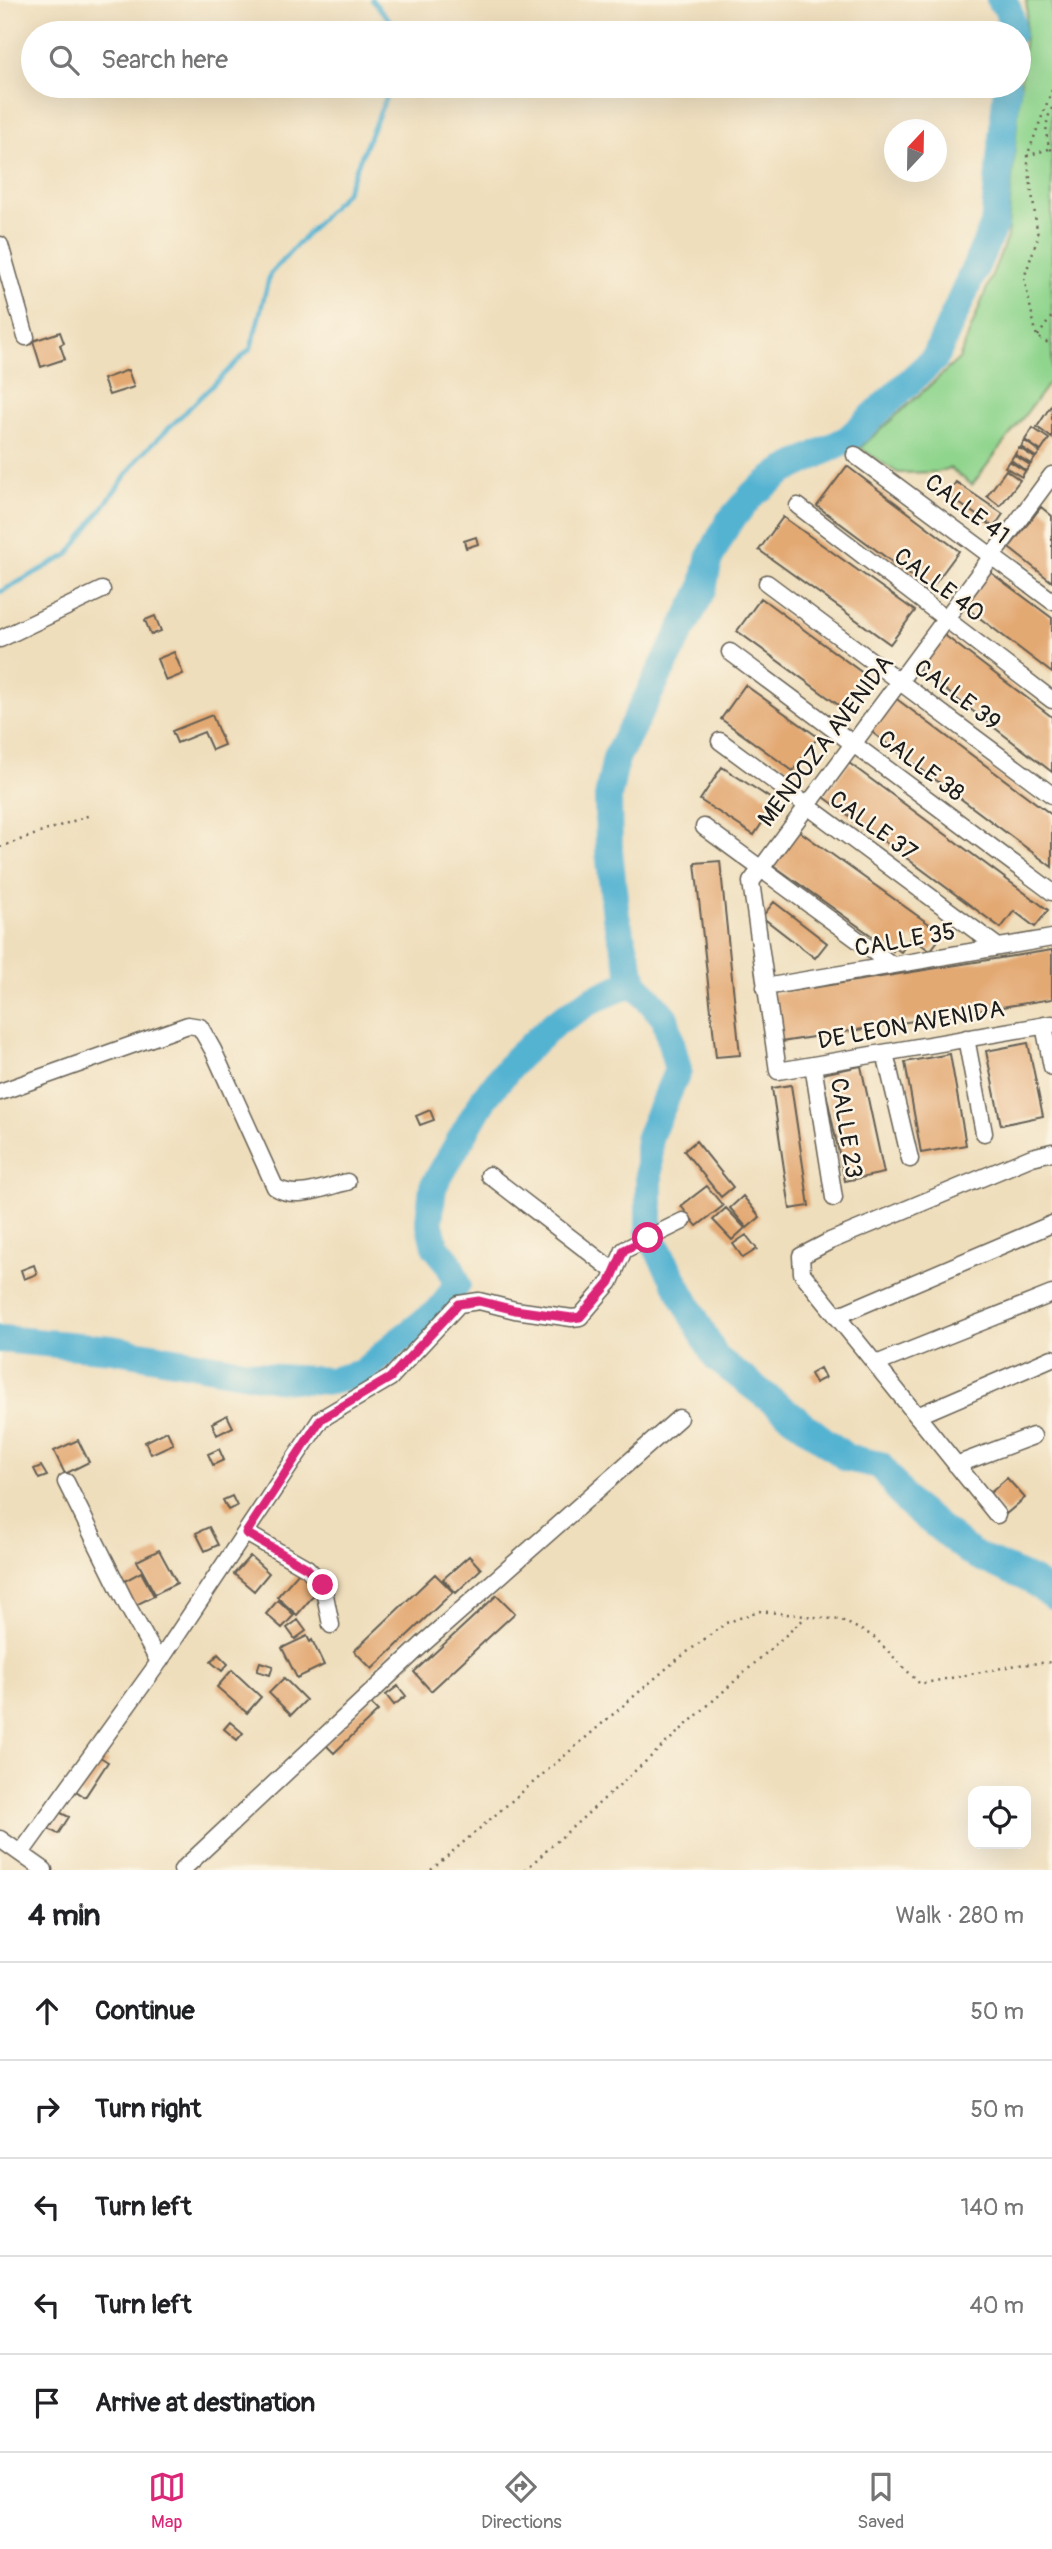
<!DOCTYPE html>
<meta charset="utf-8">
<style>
body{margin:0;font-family:Pangolin,sans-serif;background:#f6f6f6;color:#202124}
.controls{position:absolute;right:21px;bottom:21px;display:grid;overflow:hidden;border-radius:14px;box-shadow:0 7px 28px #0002}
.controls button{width:63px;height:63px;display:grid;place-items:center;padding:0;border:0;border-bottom:2px solid #e0e0e0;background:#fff;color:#202124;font:35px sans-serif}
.compass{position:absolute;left:884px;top:119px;width:63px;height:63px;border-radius:50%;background:#fff;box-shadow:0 7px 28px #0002;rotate:22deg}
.stop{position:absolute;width:21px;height:21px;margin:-16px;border:5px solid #db2777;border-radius:50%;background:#fff}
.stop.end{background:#db2777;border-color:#fff;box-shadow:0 2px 7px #0008}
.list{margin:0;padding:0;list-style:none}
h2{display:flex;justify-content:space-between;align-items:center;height:91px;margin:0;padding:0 28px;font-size:30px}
h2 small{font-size:23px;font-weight:400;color:#757577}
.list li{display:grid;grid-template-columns:46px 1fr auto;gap:21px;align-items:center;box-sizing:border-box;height:98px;padding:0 28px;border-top:2px solid #e0e0e0}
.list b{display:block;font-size:26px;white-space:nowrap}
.list em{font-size:23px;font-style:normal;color:#757577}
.icon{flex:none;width:38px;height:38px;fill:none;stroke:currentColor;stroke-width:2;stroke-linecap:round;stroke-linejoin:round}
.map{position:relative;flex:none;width:1052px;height:1870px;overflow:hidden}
.search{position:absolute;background:#fff;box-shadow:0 7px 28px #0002;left:21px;right:21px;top:21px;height:77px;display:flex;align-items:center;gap:18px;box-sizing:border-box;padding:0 24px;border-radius:38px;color:#757577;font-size:26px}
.sheet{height:581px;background:#fff}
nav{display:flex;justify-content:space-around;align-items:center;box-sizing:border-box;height:98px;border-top:2px solid #e0e0e0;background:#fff;font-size:19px;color:#757577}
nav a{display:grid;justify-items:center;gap:4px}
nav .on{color:#db2777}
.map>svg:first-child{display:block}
.green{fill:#90d58e;stroke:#567855;stroke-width:2}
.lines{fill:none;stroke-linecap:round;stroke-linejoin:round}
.stream{stroke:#54b3d2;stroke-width:4.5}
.river{stroke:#54b3d2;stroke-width:28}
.building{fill:#e3a973}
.minor-casing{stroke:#666054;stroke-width:19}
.path{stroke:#666054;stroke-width:2.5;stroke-dasharray:2 5;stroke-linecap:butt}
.minor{stroke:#fff;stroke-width:16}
.route{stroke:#db2777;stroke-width:9}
.labels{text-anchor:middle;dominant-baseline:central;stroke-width:5;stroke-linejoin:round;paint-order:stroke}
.street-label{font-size:24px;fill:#1c1c1c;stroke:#fcf5e5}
</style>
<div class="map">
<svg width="1052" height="1870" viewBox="0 0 1052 1870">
<rect width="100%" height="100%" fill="#fcf5e5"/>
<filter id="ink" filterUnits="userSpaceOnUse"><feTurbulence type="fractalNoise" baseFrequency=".0143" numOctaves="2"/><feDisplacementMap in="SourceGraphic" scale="14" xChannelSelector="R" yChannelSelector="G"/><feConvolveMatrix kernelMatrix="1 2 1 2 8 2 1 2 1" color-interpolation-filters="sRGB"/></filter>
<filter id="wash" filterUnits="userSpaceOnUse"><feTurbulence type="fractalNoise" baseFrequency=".00686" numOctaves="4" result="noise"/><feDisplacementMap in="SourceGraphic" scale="28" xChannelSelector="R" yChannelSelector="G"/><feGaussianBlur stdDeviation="1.57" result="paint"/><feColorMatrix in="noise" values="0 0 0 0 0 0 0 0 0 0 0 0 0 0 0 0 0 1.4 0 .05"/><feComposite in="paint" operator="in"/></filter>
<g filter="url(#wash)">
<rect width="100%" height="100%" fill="#efdebc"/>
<path class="green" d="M1026,0H1052V379L972,485L950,468L938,472L898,473L860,448L959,359L1007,237L1027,9Z"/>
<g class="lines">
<path class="stream" d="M372,0L401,33
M0,592L68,555L141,455L251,348L270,274L346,192L391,86"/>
<path class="river" d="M1000,0C1010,8 1012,21 1011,33
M1007,86L994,225L935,358L848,439L782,472L753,494L728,523L709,559L703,589L616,758L608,797L609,850L616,917L634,982L665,1018L678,1070L649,1137V1233L716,1358L847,1458L880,1465L908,1503L971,1553L1033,1581L1052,1596
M0,1339L112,1349L276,1378L331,1381L362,1373L395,1344L442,1308L457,1284L449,1263L435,1246L429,1221L433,1187L485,1097L517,1058L555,1023L594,999L634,982"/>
</g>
<g id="blocks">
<path class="building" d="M60,332L64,343L60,345L65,359L41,367L33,341Z
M128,370L134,387L109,395L103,379Z
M1052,404V438L1037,427Z
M1033,428L1049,439L1041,451L1025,440Z
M1025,441L1040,452L1036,457L1021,447Z
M1019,448L1035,458L1031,464L1015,454Z
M1014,455L1030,465L1026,471L1011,460Z
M1009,461L1025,471L1022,477L1005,467Z
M847,466L959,551L930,590L817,506Z
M1006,470L1020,480L1000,506L987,496Z
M956,482L1003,514L994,527L947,495Z
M1041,507L1052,516V582L1009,548Z
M783,517L915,611L890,644L759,550Z
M476,537L478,544L466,548L464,541Z
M990,572L1052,618V673L964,606Z
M761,598L868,677L844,709L737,631Z
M155,616L161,631L151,635L145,620Z
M939,631L1052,717V772L913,665Z
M174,652L183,674L166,681L157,659Z
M745,685L818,737L793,771L721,719Z
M894,697L1052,815V867L869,730Z
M212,715L224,745L212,750L204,732L177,743L172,731Z
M849,763L1048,910L1035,927L1014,911L1001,928L824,797Z
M722,767L776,802L754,835L700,800Z
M795,828L943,934L930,951L911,937L901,952L895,948L893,951L770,863Z
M720,861L740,1055L716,1057L695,863Z
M774,902L827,943L815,958L762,917Z
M1052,950V999L781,1042L773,994Z
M1028,1043L1043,1116L1001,1125L986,1051Z
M950,1054L966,1145L921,1153L905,1062Z
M861,1066L884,1173L845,1181L822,1074Z
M791,1085L809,1206L790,1209L772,1088Z
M430,1110L434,1120L420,1125L416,1116Z
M696,1141L733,1187L721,1197L684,1151Z
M707,1186L723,1206L697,1226L681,1206Z
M743,1196L760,1217L747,1228L730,1208Z
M726,1208L745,1228L732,1240L713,1220Z
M746,1235L757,1249L743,1258L733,1244Z
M34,1265L37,1274L24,1279L21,1270Z
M820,1368L825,1378L815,1383L810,1374Z
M227,1415L233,1427L217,1435L212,1423Z
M167,1431L173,1444L151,1454L145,1442Z
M78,1440L89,1462L65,1474L54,1451Z
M219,1449L224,1460L213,1465L208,1454Z
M41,1466L47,1476L39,1479L34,1469Z
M1007,1478L1025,1498L1006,1514L989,1494Z
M232,1496L237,1506L228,1510L223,1500Z
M209,1527L218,1545L205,1551L196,1533Z
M159,1550L177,1583L155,1594L137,1561Z
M250,1556L269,1573L254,1591L234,1574Z
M469,1556L481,1569L456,1593L443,1579Z
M141,1572L154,1596L132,1607L119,1584Z
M299,1572L319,1589L297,1615L277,1597Z
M435,1574L453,1592L372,1669L354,1651Z
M497,1595L515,1613L431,1691L414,1672Z
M278,1600L294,1615L282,1628L266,1614Z
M298,1620L306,1631L295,1639L287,1628Z
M307,1636L310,1642L312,1640L324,1665L297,1678L282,1648Z
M218,1654L228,1664L222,1671L211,1662Z
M260,1662L273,1666L270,1675L257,1671Z
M232,1670L261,1697L247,1713L217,1687Z
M284,1678L306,1700L291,1715L269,1693Z
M398,1686L406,1696L394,1705L386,1695Z
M369,1702L378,1711L334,1753L325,1744Z
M230,1722L243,1733L237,1740L224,1729Z
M97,1755L108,1762L85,1797L73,1789Z
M59,1812L69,1817L58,1834L49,1829Z"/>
</g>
</g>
<g filter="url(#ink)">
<use href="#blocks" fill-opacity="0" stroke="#666054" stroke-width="2"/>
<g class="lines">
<g class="minor-casing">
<path id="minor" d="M0,245L26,337
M855,455L1052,601
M1052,475L751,882L778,1071L1052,1024
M798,506L1052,700
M767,583L1052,795
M0,639L102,590
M730,652L1052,892
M720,741L998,947
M704,827L892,965
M765,987L1052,938
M1044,1025L1052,1067
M966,1038L984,1133
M885,1053L910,1159
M813,1065L834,1198
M0,1092L188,1025L200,1027L213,1050L275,1187C296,1201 324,1187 347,1182
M489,1175L615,1272
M837,1316L1052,1224
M876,1364L1052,1294
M917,1416L1052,1358
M956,1465L1033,1436
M66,1482L126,1603L159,1662
M997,1515L802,1273L801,1256L830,1241L1032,1157L1052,1152
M246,1533L307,1568L323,1585L331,1625
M0,1839L44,1870
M21,1853L159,1662L321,1419L390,1378L459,1304L479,1301L515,1310L572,1318L580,1317L610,1282L624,1250L683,1221
M182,1870L425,1642L679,1418"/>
</g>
<path class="path" d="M1052,90L1027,156L1038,237L1024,278L1037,337L1052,345
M1052,108C1045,121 1044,139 1052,151
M1027,156L1049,149
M1038,336L1052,316
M0,847L90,815
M431,1870L674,1662L726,1623L759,1611L841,1620L873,1636L920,1684L1017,1665L1052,1662
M525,1870L806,1617"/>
<use href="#minor" class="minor"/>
</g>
</g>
<g class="lines" filter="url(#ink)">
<path class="route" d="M323,1585L307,1568L246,1533L321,1419L390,1378L459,1304L479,1301L515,1310L572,1318L580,1317L610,1282L624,1250L648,1238"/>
</g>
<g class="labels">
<g class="street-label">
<text transform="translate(967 509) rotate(37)">CALLE 41</text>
<text transform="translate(939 585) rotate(37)">CALLE 40</text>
<text transform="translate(957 695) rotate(37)">CALLE 39</text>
<text transform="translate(826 741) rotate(-53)">MENDOZA AVENIDA</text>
<text transform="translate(921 766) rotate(37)">CALLE 38</text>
<text transform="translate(873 826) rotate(36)">CALLE 37</text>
<text transform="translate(905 940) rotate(-10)">CALLE 35</text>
<text transform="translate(911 1025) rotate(-10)">DE LEON AVENIDA</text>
<text transform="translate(846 1128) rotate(81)">CALLE 23</text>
</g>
</g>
</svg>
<div class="controls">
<button><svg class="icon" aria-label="locate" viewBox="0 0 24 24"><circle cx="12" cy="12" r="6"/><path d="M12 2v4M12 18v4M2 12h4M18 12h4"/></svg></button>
</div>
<svg class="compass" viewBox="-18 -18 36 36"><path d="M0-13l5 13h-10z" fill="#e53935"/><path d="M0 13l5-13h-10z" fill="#757577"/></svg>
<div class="stop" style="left:648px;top:1238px"></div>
<div class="stop end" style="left:323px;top:1585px"></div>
<div class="search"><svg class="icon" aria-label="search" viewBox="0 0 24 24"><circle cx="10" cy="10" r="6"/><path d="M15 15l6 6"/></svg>Search here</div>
</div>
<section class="sheet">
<h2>4 min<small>Walk · 280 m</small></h2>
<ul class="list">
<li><svg class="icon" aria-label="ahead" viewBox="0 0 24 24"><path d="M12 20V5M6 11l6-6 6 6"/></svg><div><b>Continue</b></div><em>50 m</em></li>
<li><svg class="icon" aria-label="right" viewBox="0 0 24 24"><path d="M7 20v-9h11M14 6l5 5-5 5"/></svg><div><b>Turn right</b></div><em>50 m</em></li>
<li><svg class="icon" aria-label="left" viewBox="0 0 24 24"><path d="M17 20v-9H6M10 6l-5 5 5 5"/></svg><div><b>Turn left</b></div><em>140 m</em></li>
<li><svg class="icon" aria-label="left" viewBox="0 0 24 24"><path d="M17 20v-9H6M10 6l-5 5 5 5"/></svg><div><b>Turn left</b></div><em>40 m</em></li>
<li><svg class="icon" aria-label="arrive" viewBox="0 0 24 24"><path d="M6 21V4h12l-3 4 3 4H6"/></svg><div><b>Arrive at destination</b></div></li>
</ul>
</section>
<nav>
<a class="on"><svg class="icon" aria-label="map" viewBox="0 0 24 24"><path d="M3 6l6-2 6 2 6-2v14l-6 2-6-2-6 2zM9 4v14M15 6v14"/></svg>Map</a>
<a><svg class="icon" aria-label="directions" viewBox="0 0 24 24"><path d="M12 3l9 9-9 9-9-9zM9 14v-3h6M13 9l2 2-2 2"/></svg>Directions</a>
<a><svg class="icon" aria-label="saved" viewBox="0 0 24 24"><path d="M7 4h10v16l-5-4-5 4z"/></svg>Saved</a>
</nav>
